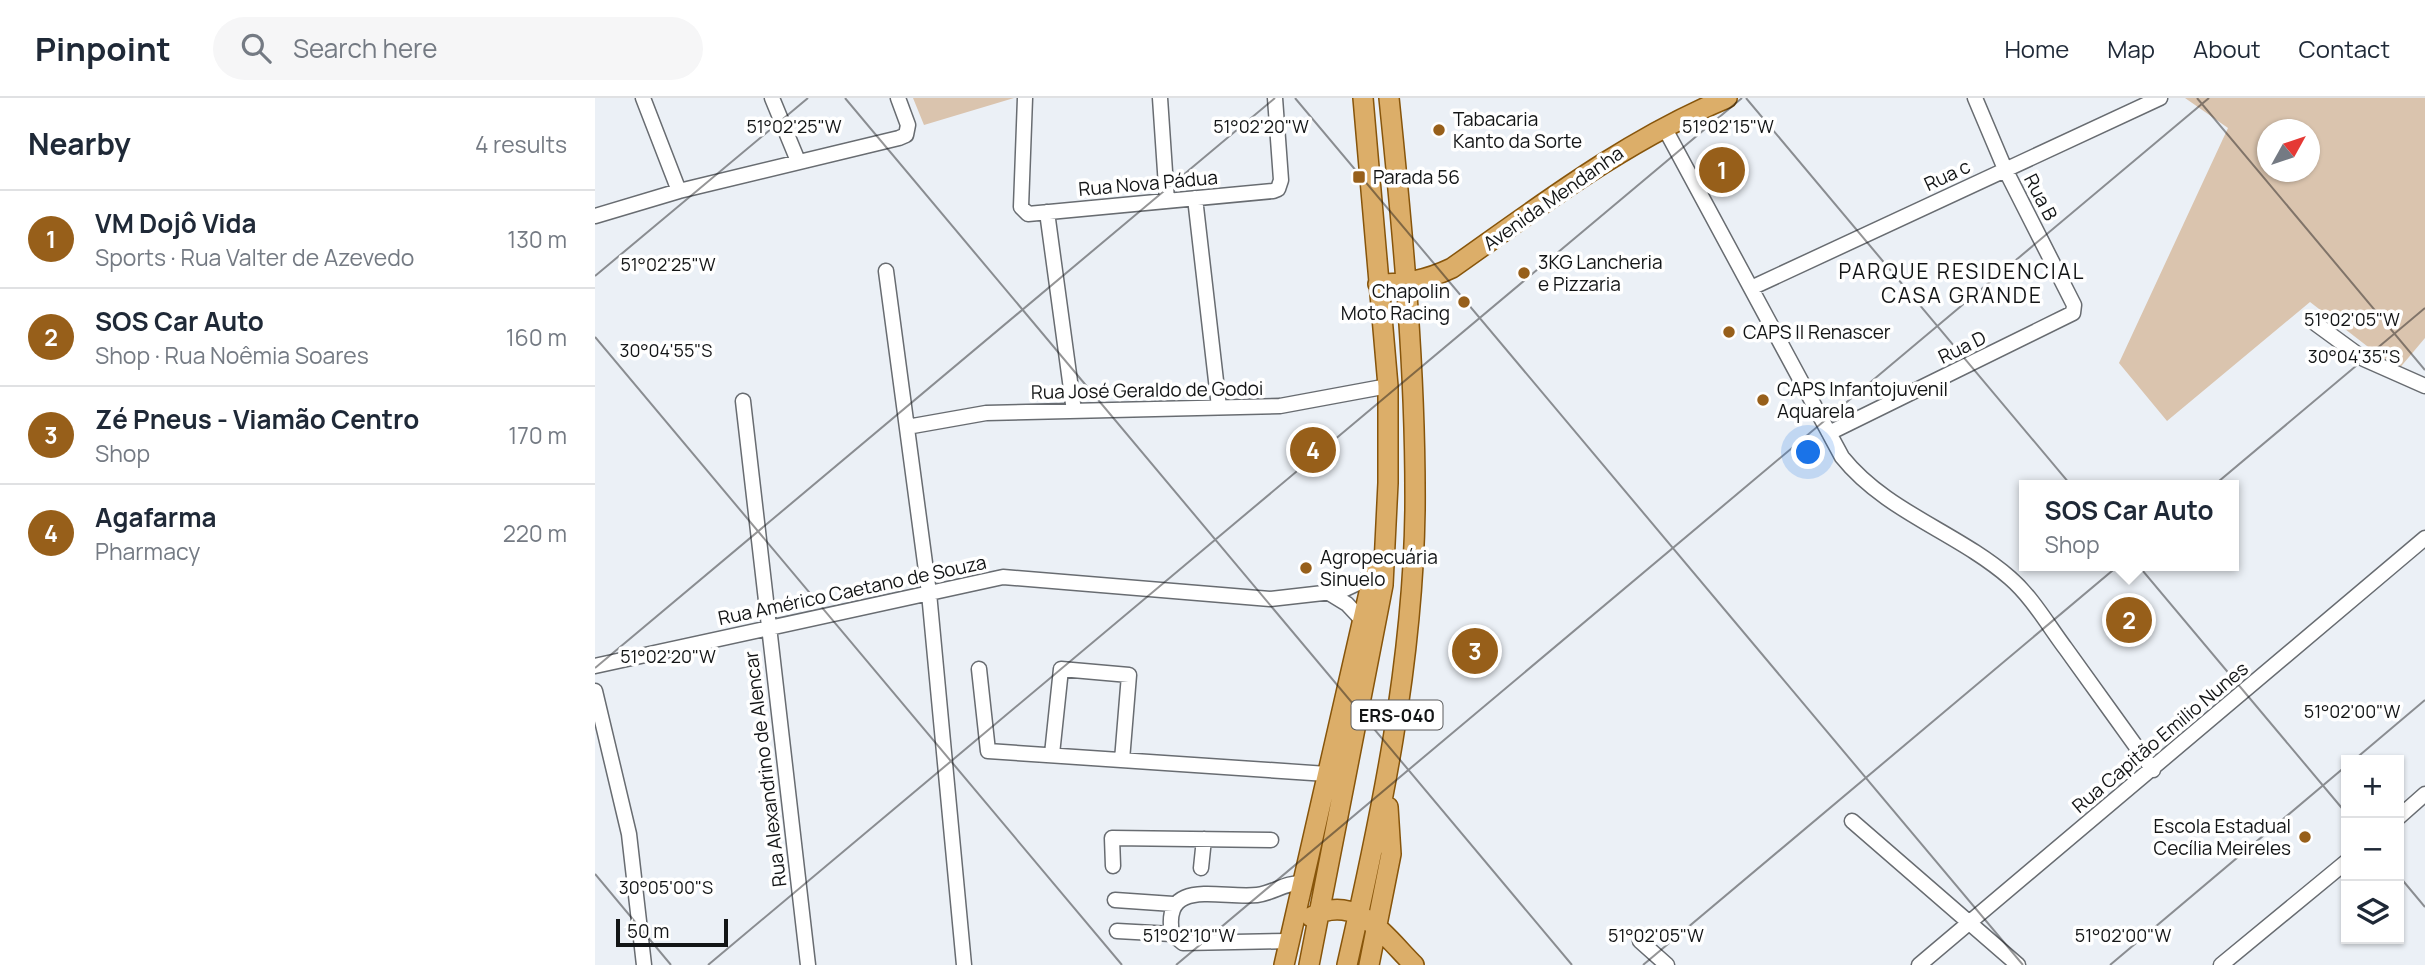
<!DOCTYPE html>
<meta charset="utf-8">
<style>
body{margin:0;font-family:Manrope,sans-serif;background:#f6f6f7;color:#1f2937}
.controls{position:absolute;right:21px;bottom:21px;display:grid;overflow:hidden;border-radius:0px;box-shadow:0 2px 5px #0004}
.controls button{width:63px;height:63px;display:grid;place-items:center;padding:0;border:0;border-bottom:2px solid #e0e1e3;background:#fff;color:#1f2937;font:35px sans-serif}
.compass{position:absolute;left:1662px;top:21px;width:63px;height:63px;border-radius:50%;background:#fff;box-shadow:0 2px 5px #0004;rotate:50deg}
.scale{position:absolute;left:21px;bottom:18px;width:112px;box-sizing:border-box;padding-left:7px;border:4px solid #131516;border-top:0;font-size:19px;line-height:24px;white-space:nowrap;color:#131516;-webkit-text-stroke:5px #fff;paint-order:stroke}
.you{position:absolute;left:1214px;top:355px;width:24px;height:24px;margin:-18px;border:5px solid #fff;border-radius:50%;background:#1a73e8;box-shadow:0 0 0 10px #1a73e833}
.badge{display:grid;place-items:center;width:46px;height:46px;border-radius:50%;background:#975f1a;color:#fff;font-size:23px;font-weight:700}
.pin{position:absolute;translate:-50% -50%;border:4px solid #fff;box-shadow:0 2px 7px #0006}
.popup{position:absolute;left:1424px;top:382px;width:220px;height:91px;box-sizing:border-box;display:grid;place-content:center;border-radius:0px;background:#fff;filter:drop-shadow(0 2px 5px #0005);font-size:23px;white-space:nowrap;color:#747a83}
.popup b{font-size:26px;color:#1f2937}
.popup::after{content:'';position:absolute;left:50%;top:100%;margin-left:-14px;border:14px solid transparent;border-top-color:#fff}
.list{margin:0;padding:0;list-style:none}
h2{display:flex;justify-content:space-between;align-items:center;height:91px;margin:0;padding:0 28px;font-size:30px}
h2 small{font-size:23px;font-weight:400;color:#747a83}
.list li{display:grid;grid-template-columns:46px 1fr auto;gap:21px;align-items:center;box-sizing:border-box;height:98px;padding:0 28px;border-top:2px solid #e0e1e3}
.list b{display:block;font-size:26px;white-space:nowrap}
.list p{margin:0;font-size:23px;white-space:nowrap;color:#747a83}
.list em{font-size:23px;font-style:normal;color:#747a83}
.icon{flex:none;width:38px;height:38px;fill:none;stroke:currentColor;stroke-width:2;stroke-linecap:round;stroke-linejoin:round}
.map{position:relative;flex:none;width:1830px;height:867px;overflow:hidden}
header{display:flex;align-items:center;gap:42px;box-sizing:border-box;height:98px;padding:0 35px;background:#fff;border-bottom:2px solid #e0e1e3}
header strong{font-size:33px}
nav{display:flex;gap:38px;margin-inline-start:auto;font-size:24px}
.search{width:490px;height:63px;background:#f6f6f7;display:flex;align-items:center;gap:18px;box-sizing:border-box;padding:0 24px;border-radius:38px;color:#747a83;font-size:26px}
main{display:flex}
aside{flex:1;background:#fff}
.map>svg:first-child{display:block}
.green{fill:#dac4ae;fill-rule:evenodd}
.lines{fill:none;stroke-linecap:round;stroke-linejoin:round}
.minor-casing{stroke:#686c71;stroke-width:17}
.major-casing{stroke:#87550b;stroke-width:22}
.minor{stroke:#fff;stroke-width:14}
.major{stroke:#dcae69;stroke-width:19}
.ticks{fill:none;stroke:#131516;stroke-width:2;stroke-opacity:0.45}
.poi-dot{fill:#975f1a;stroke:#fff;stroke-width:2.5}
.labels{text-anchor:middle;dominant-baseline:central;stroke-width:7;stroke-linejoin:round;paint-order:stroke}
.shield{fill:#fff;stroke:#5a5b5c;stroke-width:2}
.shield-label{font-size:18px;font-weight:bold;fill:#131516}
.poi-label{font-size:19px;fill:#131516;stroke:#fff;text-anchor:start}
.street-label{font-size:19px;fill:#131516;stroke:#fff}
.neighbourhood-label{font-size:21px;letter-spacing:2px;fill:#131516;stroke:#fff}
.ticks-label{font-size:18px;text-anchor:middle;fill:#131516;stroke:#fff;stroke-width:7;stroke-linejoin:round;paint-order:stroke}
</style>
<header>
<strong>Pinpoint</strong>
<div class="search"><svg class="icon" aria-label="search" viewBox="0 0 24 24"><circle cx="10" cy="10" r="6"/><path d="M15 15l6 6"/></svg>Search here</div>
<nav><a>Home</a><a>Map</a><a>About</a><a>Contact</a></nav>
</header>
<main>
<aside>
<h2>Nearby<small>4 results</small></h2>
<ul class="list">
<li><span class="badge">1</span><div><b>VM Dojô Vida</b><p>Sports · Rua Valter de Azevedo</p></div><em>130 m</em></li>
<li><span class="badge">2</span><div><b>SOS Car Auto</b><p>Shop · Rua Noêmia Soares</p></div><em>160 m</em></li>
<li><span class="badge">3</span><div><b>Zé Pneus - Viamão Centro</b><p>Shop</p></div><em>170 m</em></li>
<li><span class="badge">4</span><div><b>Agafarma</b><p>Pharmacy</p></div><em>220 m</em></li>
</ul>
</aside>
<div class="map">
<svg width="1830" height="867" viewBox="0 0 1830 867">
<rect width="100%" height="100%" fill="#ebf0f6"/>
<path class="green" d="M318,0H419L329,27Z
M1590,0H1830V240L1803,272L1715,204L1572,323L1524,265L1633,30ZM1672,32H1714V74H1672Z"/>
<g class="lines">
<g class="minor-casing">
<path id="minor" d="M48,0L84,93
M177,0L203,63
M430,0L426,109L433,116L678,93L683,91L686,82L680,0
M565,0L572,103
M1069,29L1247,359C1291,414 1362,434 1415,480C1437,499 1453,527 1471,551C1500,591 1529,632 1558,672
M600,100L624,309
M452,114L479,313
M0,118L84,93L304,40L311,37L313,27L303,0
M291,173L334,495L369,867
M1156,190L1565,0
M1717,223L1769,261L1830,288
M148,303L213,867
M312,329L391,315L685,308L793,288
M1234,335L1478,215L1479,207L1410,71L1380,0
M734,495L752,506L767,522
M0,568L408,479L675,501L746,493L778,478
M384,571L393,653L732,676
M0,593L34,736L49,867
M457,656L466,571L534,577L527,662
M1804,719L1830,696
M1257,723L1423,867
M518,768L517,740L676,742
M606,770L609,741
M520,802L578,806
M522,833L577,836
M695,843L588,845L577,836C567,779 625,801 662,797C679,795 690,784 709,785
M1045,843L1072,867
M1324,867L1830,440
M1626,867L1751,764"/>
</g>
<g class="major-casing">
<path id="major" d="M783,186C810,186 832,182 857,170C945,108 1031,42 1132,0
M716,819C761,794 790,838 819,867
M689,867L778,477
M714,867L788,487L793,385V288L768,0
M752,867C786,718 818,566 820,412C821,274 808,137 794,0
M774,867L796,756L793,709"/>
</g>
<use href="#minor" class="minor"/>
<use href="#major" class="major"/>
</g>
<path class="ticks" d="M250,0L977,867M700,0L1428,867M1151,0L1751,715M1602,0L1830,272M0,178L213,0M0,239L527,867M0,570L680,0M1759,662L1830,602M0,776L76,867M1804,778L1830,809M113,867L1147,0M581,867L1614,0M1048,867L1830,210M1515,867L1751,668"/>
<g class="poi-dot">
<circle cx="844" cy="32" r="7"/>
<rect x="757" y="72" width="14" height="14" rx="3.5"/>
<circle cx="929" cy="175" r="7"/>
<circle cx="869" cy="204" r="7"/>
<circle cx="1134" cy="234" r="7"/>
<circle cx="1168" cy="302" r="7"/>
<circle cx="711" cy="470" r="7"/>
<circle cx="1710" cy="739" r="7"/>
</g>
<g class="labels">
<rect class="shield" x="756.5" y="602.5" width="91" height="29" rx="5"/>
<g class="shield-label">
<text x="802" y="617">ERS-040</text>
</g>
<g class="poi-label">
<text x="858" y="21">Tabacaria<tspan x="858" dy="22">Kanto da Sorte</tspan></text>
<text x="778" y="79">Parada 56</text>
<text x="943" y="164">3KG Lancheria<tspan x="943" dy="22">e Pizzaria</tspan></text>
<text x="855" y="193" text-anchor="end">Chapolin<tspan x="855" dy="22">Moto Racing</tspan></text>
<text x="1148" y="234">CAPS II Renascer</text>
<text x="1182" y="291">CAPS Infantojuvenil<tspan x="1182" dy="22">Aquarela</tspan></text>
<text x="725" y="459">Agropecuária<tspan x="725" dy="22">Sinuelo</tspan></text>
<text x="1696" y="728" text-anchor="end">Escola Estadual<tspan x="1696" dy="22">Cecília Meireles</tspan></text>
</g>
<g class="street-label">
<text transform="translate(1352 77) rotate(-25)">Rua c</text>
<text transform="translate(553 85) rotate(-5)">Rua Nova Pádua</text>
<text transform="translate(1446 99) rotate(63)">Rua B</text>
<text transform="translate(958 100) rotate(-35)">Avenida Mendanha</text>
<text transform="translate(1367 249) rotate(-26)">Rua D</text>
<text transform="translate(552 292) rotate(-1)">Rua José Geraldo de Godoi</text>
<text transform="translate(257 492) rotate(-12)">Rua Américo Caetano de Souza</text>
<text transform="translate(1565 639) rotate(-40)">Rua Capitão Emilio Nunes</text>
<text transform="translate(170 671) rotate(-97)">Rua Alexandrino de Alencar</text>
</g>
<g class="neighbourhood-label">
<text x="1367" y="173">PARQUE RESIDENCIAL<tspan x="1367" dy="24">CASA GRANDE</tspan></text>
</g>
</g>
<g class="ticks-label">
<text x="199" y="35">51°02'25"W</text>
<text x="666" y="35">51°02'20"W</text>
<text x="1133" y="35">51°02'15"W</text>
<text x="73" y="173">51°02'25"W</text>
<text x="1757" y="228">51°02'05"W</text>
<text x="71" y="259">30°04'55"S</text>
<text x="1759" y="265">30°04'35"S</text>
<text x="73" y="565">51°02'20"W</text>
<text x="1757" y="620">51°02'00"W</text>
<text x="71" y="796">30°05'00"S</text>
<text x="594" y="844">51°02'10"W</text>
<text x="1061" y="844">51°02'05"W</text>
<text x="1528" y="844">51°02'00"W</text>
</g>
</svg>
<div class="controls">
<button>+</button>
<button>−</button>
<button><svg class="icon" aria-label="layers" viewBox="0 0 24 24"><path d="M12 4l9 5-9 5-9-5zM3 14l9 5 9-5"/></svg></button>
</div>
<svg class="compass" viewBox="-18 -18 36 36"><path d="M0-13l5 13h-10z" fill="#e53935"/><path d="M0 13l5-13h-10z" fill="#747a83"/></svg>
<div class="scale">50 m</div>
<div class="you"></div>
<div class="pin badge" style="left:1127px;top:72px">1</div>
<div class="pin badge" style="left:1534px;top:522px">2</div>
<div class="popup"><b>SOS Car Auto</b>Shop</div>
<div class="pin badge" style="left:880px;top:553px">3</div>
<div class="pin badge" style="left:718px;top:352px">4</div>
</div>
</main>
